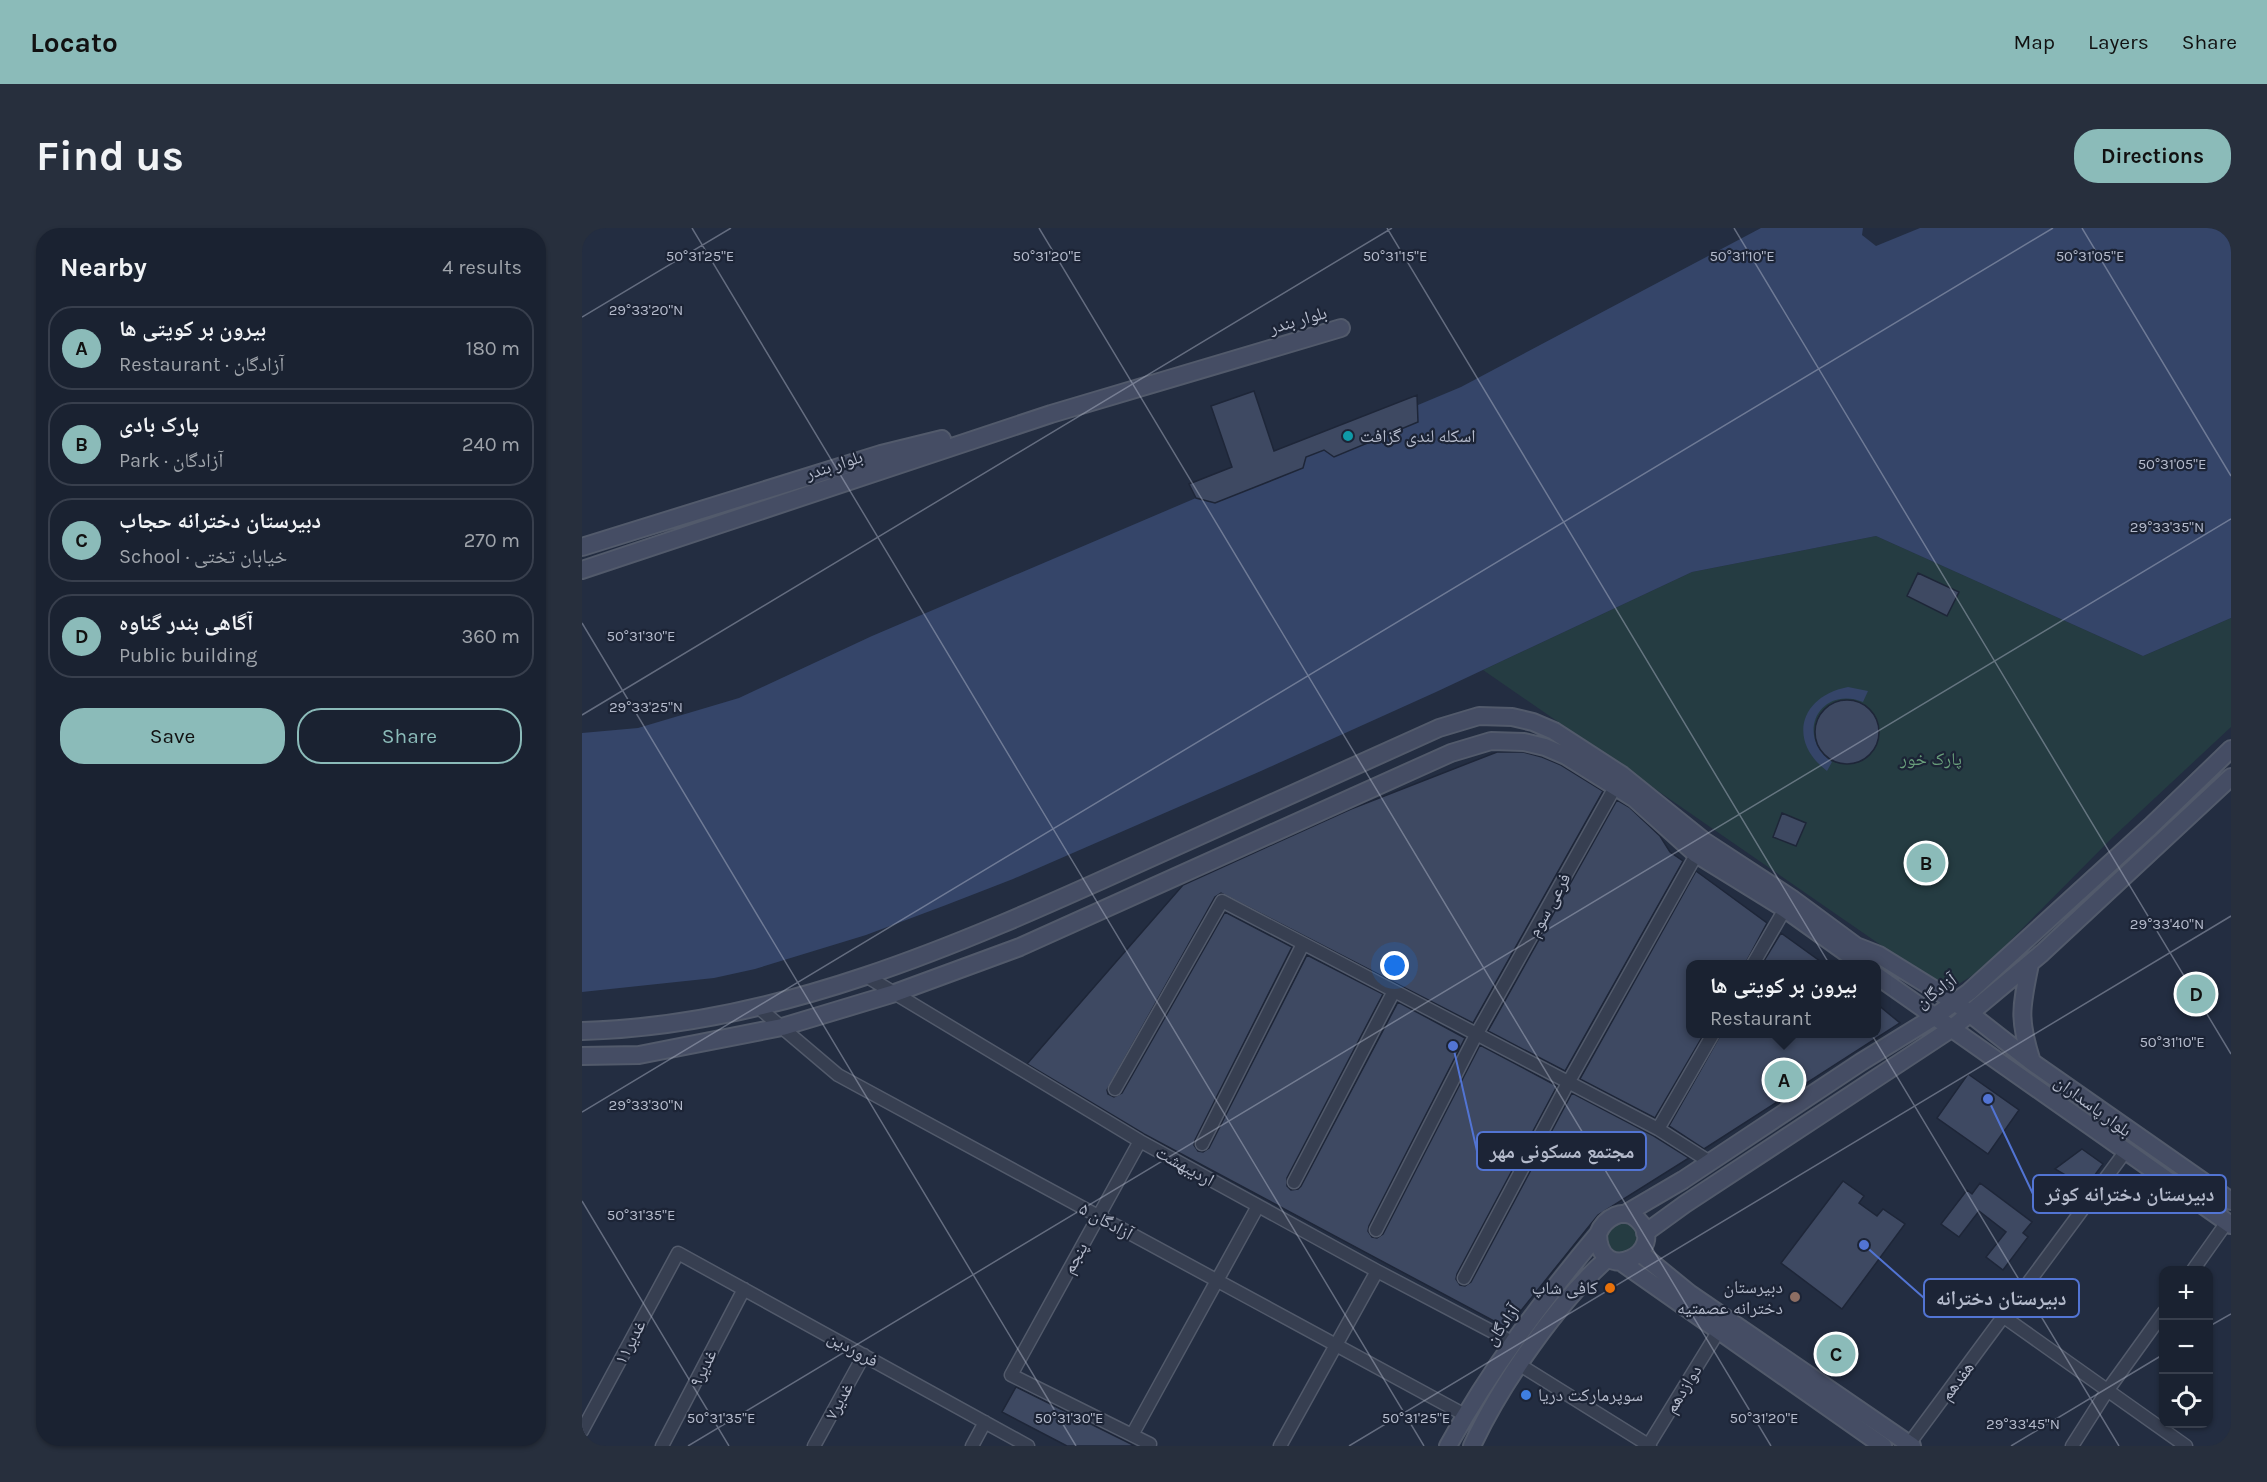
<!DOCTYPE html>
<meta charset="utf-8">
<style>
body{margin:0;font-family:Karla,"Noto Naskh Arabic",sans-serif;background:#272f3d;color:#f1f3f6}
.controls{position:absolute;right:18px;bottom:18px;display:grid;overflow:hidden;border-radius:12px;box-shadow:0 2px 4px #0004}
.controls button{width:54px;height:54px;display:grid;place-items:center;padding:0;border:0;border-bottom:2px solid #383f4d;background:#1a2231;color:#f1f3f6;font:30px sans-serif}
.you{position:absolute;left:813px;top:738px;width:21px;height:21px;margin:-15px;border:4px solid #fff;border-radius:50%;background:#1a73e8;box-shadow:0 0 0 9px #1a73e833}
.badge{display:grid;place-items:center;width:39px;height:39px;border-radius:50%;background:#8bbbb9;color:#111;font-size:20px;font-weight:700}
.pin{position:absolute;translate:-50% -50%;border:3px solid #fff;box-shadow:0 2px 6px #0006}
.popup{position:absolute;left:1104px;top:732px;width:195px;height:78px;box-sizing:border-box;display:grid;place-content:center;border-radius:12px;background:#1a2231;filter:drop-shadow(0 2px 4px #0005);font-size:20px;white-space:nowrap;color:#9fa4ab}
.popup b{font-size:22px;color:#f1f3f6}
.popup::after{content:'';position:absolute;left:50%;top:100%;margin-left:-12px;border:12px solid transparent;border-top-color:#1a2231}
.list{margin:0;padding:0;list-style:none}
h2{display:flex;justify-content:space-between;align-items:center;height:78px;margin:0;padding:0 24px;font-size:26px}
h2 small{font-size:20px;font-weight:400;color:#9fa4ab}
.list li{display:grid;grid-template-columns:39px 1fr auto;gap:18px;align-items:center;box-sizing:border-box;height:84px;margin:0 12px 12px;padding:0 12px;border:2px solid #383f4d;border-radius:24px}
.list b{display:block;font-size:22px;white-space:nowrap}
.list p{margin:0;font-size:20px;white-space:nowrap;color:#9fa4ab}
.list em{font-size:20px;font-style:normal;color:#9fa4ab}
.actions{display:flex;gap:12px;padding:18px 24px}
.actions a{flex:1;padding:14px 0;border:2px solid #8bbbb9;border-radius:24px;text-align:center;font-size:21px;color:#8bbbb9}
.actions .main{background:#8bbbb9;color:#111}
.icon{flex:none;width:33px;height:33px;fill:none;stroke:currentColor;stroke-width:2;stroke-linecap:round;stroke-linejoin:round}
.map{position:relative;flex:none;width:1649px;height:1218px;overflow:hidden;border-radius:24px}
header{display:flex;align-items:center;gap:36px;box-sizing:border-box;height:84px;padding:0 30px;background:#8bbbb9;color:#111}
header strong{font-size:28px}
nav{display:flex;gap:33px;margin-inline-start:auto;font-size:21px}
.intro{display:flex;align-items:center;justify-content:space-between;box-sizing:border-box;height:144px;padding:0 36px}
h1{margin:0;font-size:42px}
.button{padding:15px 27px;border-radius:24px;background:#8bbbb9;color:#111;font-size:21px;font-weight:700}
main{display:flex;gap:36px;padding:0 36px}
aside{flex:1;background:#1a2231;border-radius:24px;box-shadow:0 2px 4px #0004}
.map>svg:first-child{display:block}
.green{fill:#253c42}
.water{fill:#354569}
.pier{fill:#232d41}
.building{fill:#3e4962;stroke:#1e2638;stroke-width:1.5}
.lines{fill:none;stroke-linecap:round;stroke-linejoin:round}
.street-casing{stroke:#525a6b;stroke-width:15}
.secondary-casing{stroke:#525a6b;stroke-width:20}
.street{stroke:#373f51;stroke-width:12}
.secondary{stroke:#454d64;stroke-width:16}
.ticks{fill:none;stroke:#b4bacb;stroke-width:1.5;stroke-opacity:0.45}
.culture-dot{fill:#0f9aa8;stroke:#1c2436;stroke-width:2}
.food-dot{fill:#e8710a;stroke:#1c2436;stroke-width:2}
.education-dot{fill:#8d6e63;stroke:#1c2436;stroke-width:2}
.shop-dot{fill:#3f7fe0;stroke:#1c2436;stroke-width:2}
.labels{text-anchor:middle;dominant-baseline:central;stroke-width:4.5;stroke-linejoin:round;paint-order:stroke}
.street-label{font-size:18px;fill:#b4bacb;stroke:#1c2436}
.poi-label{font-size:18px;fill:#b4bacb;stroke:#1c2436;text-anchor:start}
.park-label{font-size:18px;fill:#699e7b;stroke:#1c2436}
.ticks-label{font-size:15px;text-anchor:middle;fill:#b4bacb;stroke:#1c2436;stroke-width:4.5;stroke-linejoin:round;paint-order:stroke}
.leader{fill:none;stroke:#5274d3;stroke-width:2}
.callout-dot{fill:#5274d3;stroke:#1c2436;stroke-width:2}
.callout{fill:#1c2436;stroke:#5274d3;stroke-width:2}
.callout-label{font-size:20px;text-anchor:middle;font-weight:bold;fill:#b4bacb}
</style>
<header>
<strong>Locato</strong>
<nav><a>Map</a><a>Layers</a><a>Share</a></nav>
</header>
<div class="intro"><h1>Find us</h1><a class="button">Directions</a></div>
<main>
<aside>
<h2>Nearby<small>4 results</small></h2>
<ul class="list">
<li><span class="badge">A</span><div><b>بیرون بر کویتی ها</b><p>Restaurant · آزادگان</p></div><em>180 m</em></li>
<li><span class="badge">B</span><div><b>پارک بادی</b><p>Park · آزادگان</p></div><em>240 m</em></li>
<li><span class="badge">C</span><div><b>دبیرستان دخترانه حجاب</b><p>School · خیابان تختی</p></div><em>270 m</em></li>
<li><span class="badge">D</span><div><b>آگاهی بندر گناوه</b><p>Public building</p></div><em>360 m</em></li>
</ul>
<div class="actions"><a class="main">Save</a><a>Share</a></div>
</aside>
<div class="map">
<svg width="1649" height="1218" viewBox="0 0 1649 1218">
<rect width="100%" height="100%" fill="#232d41"/>
<path class="green" d="M1294,308L1561,428L1649,390V499L1530,610L1422,719L1391,747L1372,759L1358,758L901,442L1110,344Z
M1031,991L1054,996L1058,1018L1032,1029L1020,1005Z"/>
<path class="water" d="M1179,0H1649V390L1561,428L1294,308L1110,344L854,464L679,543L431,651L364,677L284,707L173,741L132,750L0,764V505L56,500L157,470L290,408L614,270L633,275L721,240L724,229L742,222L752,229L836,194V177L879,159Z
M1266,459L1286,463L1281,474C1238,457 1212,507 1250,534L1245,543C1205,513 1218,468 1266,459Z
M1250 504a16 16 0 1 1 32 0a16 16 0 1 1-32 0Z"/>
<path class="pier" d="M1281,0H1338L1294,18L1280,7Z"/>
<path class="building" d="M672,163L692,223L835,167L836,194L752,229L742,222L724,229L721,240L633,275L614,270L607,256L650,239L629,178Z
M1336,345L1377,364L1365,388L1325,368Z
M1233 504a32 32 0 1 1 64 0a32 32 0 1 1-64 0Z
M915,524H941L960,529L979,537L1021,563L891,795L639,665L633,669L525,862L526,866L532,869L540,865L643,684L710,719L613,912L612,917L616,923L621,924L627,920L725,727L801,766L705,950V958L709,962L716,961L719,958L816,774L883,810L787,998L786,1003L790,1009L795,1010L801,1006L898,817L975,858L875,1046L874,1051L878,1057L883,1058L889,1054L990,865L1072,908L1107,930L1016,987L925,1100L562,906L445,836L601,657L769,581Z
M1035,572L1047,579L1078,608L1088,624L1101,633L983,843L906,803Z
M1200,585L1224,595L1214,618L1191,609Z
M1114,643L1185,695L1163,736H1109V806H1122L1073,890L998,851Z
M1199,705L1242,736H1180Z
M1295,776L1318,795L1122,921L1087,898L1139,806H1295Z
M1386,846L1437,882L1406,926L1355,890Z
M1500,921L1521,936L1504,959L1473,941Z
M1261,953L1282,968L1277,975L1295,988L1301,981L1323,996L1260,1081L1199,1035Z
M1398,955L1450,994L1441,1005L1446,1009L1421,1042L1404,1029L1424,1004L1397,983L1377,1009L1359,996L1385,962L1390,966Z
M434,1159L553,1218H485L420,1184Z"/>
<g class="lines">
<g class="street-casing">
<path id="street" d="M1171,736L1207,674
M284,748L558,913L795,1043L930,1114
M177,780L256,847L883,1187
M533,861L640,673L1076,901L1131,806
M1076,901L1128,934
M558,913L429,1147L568,1216L567,1218
M620,916L721,716
M712,954L812,763
M794,1002L894,807L1037,552
M1611,1042L1645,994
M882,1050L986,855L1118,620
M1422,1089L1604,1218
M938,1137L1068,1218
M0,1203L96,1025L446,1218
M550,1207L676,978
M1327,1216L1543,924
M80,1218L162,1061
M232,1218L282,1127
M390,1218L403,1194
M698,1218L795,1043
M1066,1218L1136,1104
M1490,1218L1525,1163L1582,1084"/>
</g>
<g class="secondary-casing">
<path id="secondary" d="M0,319L299,226L360,211
M0,342L469,186L759,100
M1448,736C1439,779 1436,791 1450,834
M1295,748L1649,997
M0,803C194,798 377,717 551,638C653,592 755,546 857,500L897,488L930,489L951,494L972,503L1040,547L1122,613L1209,670L1274,718L1297,727L1373,774L1450,834L1649,973
M0,828L57,827L200,799L313,765L438,719L869,525L909,513L942,514L963,519L984,528L1053,571L1114,626L1203,681L1280,736
M1043,986L1101,952L1279,834L1352,789L1387,764L1568,599L1649,521
M1063,1005L1103,976L1369,801L1460,725L1649,549
M1058,1025L1107,1065L1330,1218
M1039,1034L1301,1218
M866,1218C908,1141 960,1073 1016,1006C1022,990 1042,978 1056,992C1088,1023 1017,1060 1016,1006
M890,1218C919,1156 975,1075 1026,1030"/>
</g>
<use href="#street" class="street"/>
<use href="#secondary" class="secondary"/>
</g>
<path class="ticks" d="M110,0L842,1218M457,0L1189,1218M805,0L1537,1218M1152,0L1649,826M1500,0L1649,248M0,89L149,0M0,395L494,1218M0,487L810,0M0,884L1471,0M0,973L147,1218M1626,1099L1649,1086M106,1218L1649,291M767,1218L1649,688M1429,1218L1582,1126"/>
<circle class="culture-dot" cx="766" cy="208" r="6"/>
<circle class="food-dot" cx="1028" cy="1060" r="6"/>
<circle class="education-dot" cx="1213" cy="1069" r="6"/>
<circle class="shop-dot" cx="944" cy="1167" r="6"/>
<g class="labels">
<g class="street-label">
<text transform="translate(716 92) rotate(-16)">بلوار بندر</text>
<text transform="translate(252 237) rotate(-18)">بلوار بندر</text>
<text transform="translate(967 677) rotate(-61)">فرعی سوم</text>
<text transform="translate(1354 763) rotate(-36)">آزادگان</text>
<text transform="translate(1511 878) rotate(36)">بلوار پاسداران</text>
<text transform="translate(603 938) rotate(29)">اردیبهشت</text>
<text transform="translate(524 993) rotate(29)">آزادگان ۵</text>
<text transform="translate(493 1030) rotate(-61)">پنجم</text>
<text transform="translate(920 1097) rotate(-54)">آزادگان</text>
<text transform="translate(48 1114) rotate(-62)">غدیر۱۱</text>
<text transform="translate(271 1121) rotate(29)">فروردین</text>
<text transform="translate(121 1140) rotate(-63)">غدیر۹</text>
<text transform="translate(1375 1153) rotate(-53)">هفدهم</text>
<text transform="translate(1101 1161) rotate(-58)">دوازدهم</text>
<text transform="translate(257 1173) rotate(-61)">غدیر۷</text>
</g>
<g class="poi-label">
<text x="778" y="208">اسکله لندی گزافت</text>
<text x="1201" y="1059" text-anchor="end">دبیرستان<tspan x="1201" dy="21">دخترانه عصمتیه</tspan></text>
<text x="1016" y="1060" text-anchor="end">کافی شاپ</text>
<text x="956" y="1167">سوپرمارکت دریا</text>
</g>
<g class="park-label">
<text x="1349" y="531">پارک خور</text>
</g>
</g>
<g class="ticks-label">
<text x="118" y="33">50°31'25"E</text>
<text x="465" y="33">50°31'20"E</text>
<text x="813" y="33">50°31'15"E</text>
<text x="1160" y="33">50°31'10"E</text>
<text x="1508" y="33">50°31'05"E</text>
<text x="64" y="87">29°33'20"N</text>
<text x="1590" y="241">50°31'05"E</text>
<text x="1585" y="304">29°33'35"N</text>
<text x="59" y="413">50°31'30"E</text>
<text x="64" y="484">29°33'25"N</text>
<text x="1585" y="701">29°33'40"N</text>
<text x="1590" y="819">50°31'10"E</text>
<text x="64" y="882">29°33'30"N</text>
<text x="59" y="992">50°31'35"E</text>
<text x="139" y="1195">50°31'35"E</text>
<text x="487" y="1195">50°31'30"E</text>
<text x="834" y="1195">50°31'25"E</text>
<text x="1182" y="1195">50°31'20"E</text>
<text x="1441" y="1201">29°33'45"N</text>
</g>
<path class="leader" d="M871 818L895 923M1406 871L1451 966M1282 1017L1342 1070"/>
<g class="callout-dot">
<circle cx="871" cy="818" r="6"/>
<circle cx="1406" cy="871" r="6"/>
<circle cx="1282" cy="1017" r="6"/>
</g>
<g class="callout">
<rect x="895" y="904" width="169" height="38" rx="6"/>
<rect x="1451" y="947" width="193" height="38" rx="6"/>
<rect x="1342" y="1051" width="155" height="38" rx="6"/>
</g>
<g class="callout-label">
<text x="980" y="930">مجتمع مسکونی مهر</text>
<text x="1548" y="973">دبیرستان دخترانه کوثر</text>
<text x="1419" y="1077">دبیرستان دخترانه</text>
</g>
</svg>
<div class="controls">
<button>+</button>
<button>−</button>
<button><svg class="icon" aria-label="locate" viewBox="0 0 24 24"><circle cx="12" cy="12" r="6"/><path d="M12 2v4M12 18v4M2 12h4M18 12h4"/></svg></button>
</div>
<div class="you"></div>
<div class="pin badge" style="left:1202px;top:852px">A</div>
<div class="popup"><b>بیرون بر کویتی ها</b>Restaurant</div>
<div class="pin badge" style="left:1344px;top:635px">B</div>
<div class="pin badge" style="left:1254px;top:1126px">C</div>
<div class="pin badge" style="left:1614px;top:766px">D</div>
</div>
</main>
